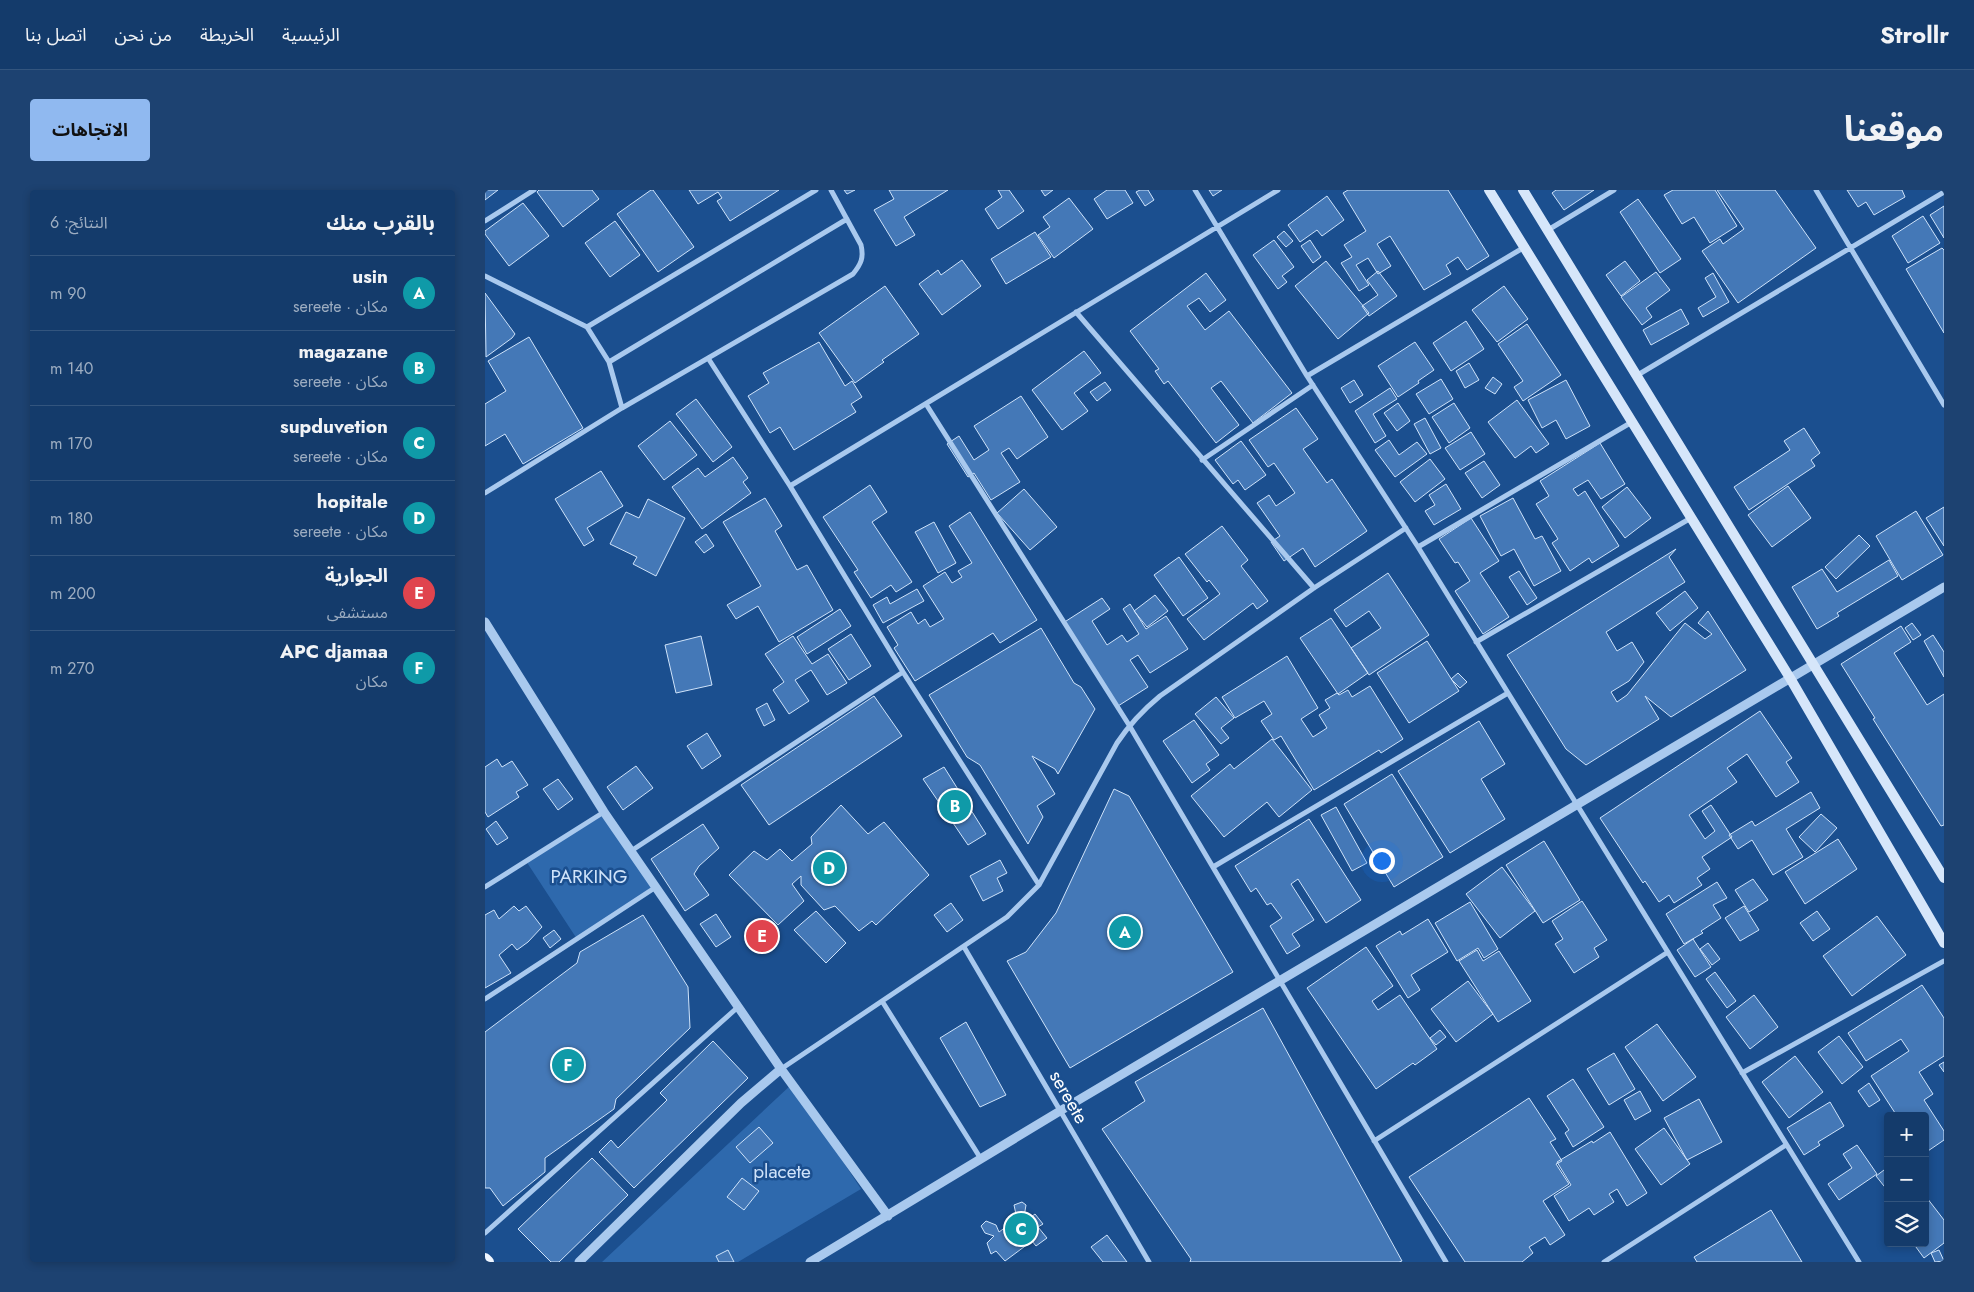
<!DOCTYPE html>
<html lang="ar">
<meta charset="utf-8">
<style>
body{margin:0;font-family:Jost,"Noto Sans Arabic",sans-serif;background:#1d4271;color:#f1f3f6;direction:rtl}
.controls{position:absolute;right:15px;bottom:15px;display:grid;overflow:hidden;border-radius:5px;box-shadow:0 2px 8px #0003}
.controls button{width:45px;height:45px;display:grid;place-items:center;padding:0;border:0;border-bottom:1px solid #33557e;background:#143b6b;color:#f1f3f6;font:25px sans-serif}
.you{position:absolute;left:896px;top:670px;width:18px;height:18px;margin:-12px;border:4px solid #fff;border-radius:50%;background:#1a73e8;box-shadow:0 0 0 8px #1a73e833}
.badge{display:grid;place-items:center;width:32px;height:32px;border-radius:50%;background:#90b9f0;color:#fff;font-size:16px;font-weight:700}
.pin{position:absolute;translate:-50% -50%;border:2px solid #fff;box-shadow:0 1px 5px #0006}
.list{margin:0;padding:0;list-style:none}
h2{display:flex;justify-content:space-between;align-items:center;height:65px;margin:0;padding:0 20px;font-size:21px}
h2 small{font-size:16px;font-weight:400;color:#9dadc1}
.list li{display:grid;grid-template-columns:32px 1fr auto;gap:15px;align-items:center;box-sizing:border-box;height:75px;padding:0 20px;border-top:1px solid #33557e}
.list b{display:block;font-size:19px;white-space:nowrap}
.list p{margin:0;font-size:16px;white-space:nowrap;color:#9dadc1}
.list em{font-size:16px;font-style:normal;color:#9dadc1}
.icon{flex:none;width:28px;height:28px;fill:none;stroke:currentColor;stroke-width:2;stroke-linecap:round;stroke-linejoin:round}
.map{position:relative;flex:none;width:1459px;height:1072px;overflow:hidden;direction:ltr;border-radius:5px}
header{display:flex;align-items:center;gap:30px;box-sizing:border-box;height:70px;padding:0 25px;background:#143b6b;border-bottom:1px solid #33557e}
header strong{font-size:24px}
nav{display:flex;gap:28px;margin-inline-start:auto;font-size:18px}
.intro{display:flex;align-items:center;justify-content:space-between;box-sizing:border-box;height:120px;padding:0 30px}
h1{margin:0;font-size:35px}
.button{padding:12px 22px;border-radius:5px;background:#90b9f0;color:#111;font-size:18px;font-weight:700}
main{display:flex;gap:30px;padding:0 30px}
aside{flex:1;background:#143b6b;border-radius:5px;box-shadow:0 2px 8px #0003}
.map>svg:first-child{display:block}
.green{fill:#2e69ad}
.building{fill:#4478b7;stroke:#cfe3fa}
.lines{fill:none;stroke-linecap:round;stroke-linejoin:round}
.minor{stroke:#a9c9ee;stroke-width:5}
.tertiary{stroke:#a9c9ee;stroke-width:9}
.secondary{stroke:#d6e6fa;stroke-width:10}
.primary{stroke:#f0f6ff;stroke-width:12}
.labels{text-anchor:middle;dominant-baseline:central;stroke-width:5;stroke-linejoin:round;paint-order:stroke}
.park-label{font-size:19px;fill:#cfe3fa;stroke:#1b4f8f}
.street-label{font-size:19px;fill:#fff;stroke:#1b4f8f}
</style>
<header>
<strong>Strollr</strong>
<nav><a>الرئيسية</a><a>الخريطة</a><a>من نحن</a><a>اتصل بنا</a></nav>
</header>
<div class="intro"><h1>موقعنا</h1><a class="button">الاتجاهات</a></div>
<main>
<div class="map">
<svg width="1459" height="1072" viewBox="0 0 1459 1072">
<rect width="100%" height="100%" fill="#1b4f8f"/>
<path class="green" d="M119,625L169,696L92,749L41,671Z
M307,894L376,999L253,1072H117Z"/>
<path class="building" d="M0,0H13L0,10Z
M54,0H107L114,9L78,37L52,2Z
M166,0H168L209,57L173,82L132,24Z
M204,0H294L245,31L232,11L237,8L233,2L213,14Z
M359,0H370L362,4Z
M404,0H463L419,27L430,45L411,56L389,20L409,9Z
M513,0H524L539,21L513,39L500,19L517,7Z
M556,0H568L560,6Z
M622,0H640L648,13L622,29L609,9Z
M655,0H663L669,10L660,16L651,2Z
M724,0H737L728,6Z
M863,0H963L1004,66L982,80L973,67L961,75L966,84L939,100L905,46L892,54L906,76L893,84L883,68L871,75L884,95L874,101L856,73L867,67L859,55L881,41L858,3Z
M1071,0H1109L1079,20L1067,3Z
M1188,0H1230L1252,36L1225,53L1209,27L1197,34L1179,5Z
M1232,0H1290L1331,58L1253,113L1217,61L1235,49L1238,54L1259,39Z
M1362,0H1417L1420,7L1389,25L1381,12L1373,17Z
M842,6L859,30L837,46L832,40L815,52L803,35Z
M584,8L608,39L569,68L553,45L565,37L558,27Z
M1153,9L1196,69L1175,83L1135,22Z
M38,13L64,46L24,76L0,44V41Z
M1459,16V48L1445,25Z
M1438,26L1455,53L1423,73L1407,46Z
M130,31L155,65L125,87L100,53Z
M799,41L808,51L801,57L792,47Z
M550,42L566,67L521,94L506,69Z
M789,50L809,77L797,86L802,92L793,99L768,65Z
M825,50L836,67L828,73L816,56Z
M1457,58L1459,60V143L1421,79Z
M477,70L496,96L457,125L434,94L453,80L456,85Z
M841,71L884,123L853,149L810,96Z
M1140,71L1155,91L1136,106L1121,85Z
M893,81L912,106L884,126L877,116L893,105L882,90Z
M1171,82L1185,100L1161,118L1167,127L1157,135L1136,107Z
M721,83L741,110L725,122L714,108L702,116L720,140L744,121L807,203L768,233L736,191L726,198L754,235L731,253L683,191L679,194L670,181L674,179L645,141Z
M1228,83L1244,112L1218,127L1213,118L1231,107L1220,88Z
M400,96L434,144L397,170L399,172L370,193L334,143Z
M1019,96L1043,129L1012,152L987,120Z
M0,103L30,144L27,148L1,167Z
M1196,119L1204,134L1166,155L1158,140Z
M981,131L999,159L966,181L948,153Z
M1042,134L1076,185L1038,211L1029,197L1038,191L1013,154Z
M44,147L98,238L38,274L20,244L0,256V214L21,201L3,171Z
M334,152L360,196L367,191L377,207L366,214L371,222L309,260L295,237L285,243L263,206L284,193L278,183Z
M930,152L949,180L933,191L934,193L913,207L893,176Z
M599,161L616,183L589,203L603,221L577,240L547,200Z
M984,173L994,190L980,198L971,181Z
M1008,187L1017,194L1010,204L1000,198Z
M956,189L968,209L944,224L931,204Z
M869,190L878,205L865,213L856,198Z
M1081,190L1105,236L1081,249L1071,230L1057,238L1043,210Z
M620,192L626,200L612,211L605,202Z
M905,198L912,209L888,224L901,246L890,253L870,221Z
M536,206L563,247L532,269L524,258L516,263L535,292L506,310L489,283L483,287L462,254L474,246L489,270L504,260L489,236Z
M211,209L247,257L228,272L191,224Z
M1032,210L1064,254L1051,263L1046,256L1030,268L1003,232Z
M913,213L925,231L912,241L899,223Z
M969,213L985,238L964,253L947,227Z
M811,218L833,249L818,259L842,293L847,289L882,341L830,377L818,358L799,371L786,352L795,346L772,313L784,305L791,316L810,303L789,273L783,277L764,250Z
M940,228L956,258L945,264L929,234Z
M185,231L212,265L179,290L153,256Z
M1319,238L1335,263L1326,270L1330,276L1264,320L1249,297L1305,260L1299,251Z
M986,242L1000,264L975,280L960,258Z
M904,250L914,265L932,252L942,264L910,287L890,260Z
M756,251L781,285L760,300L753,290L748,294L730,270Z
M1115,253L1140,294L1116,309L1103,290L1088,299L1093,306L1100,301L1134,356L1107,373L1104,368L1085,381L1067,353L1073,349L1051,314L1064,306L1055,291Z
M248,267L263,288L258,292L266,303L217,339L187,297L213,278L220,287Z
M945,269L960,289L930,312L915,292Z
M999,271L1015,295L997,308L980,283Z
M116,281L138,316L102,338L109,350L99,356L70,309Z
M961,294L976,319L949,335L940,321L950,315L944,305Z
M385,295L402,322L387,332L427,392L411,402L406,395L386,408L369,382L373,380L338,327Z
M1303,296L1326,328L1287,357L1263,325Z
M1142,297L1166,328L1140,348L1117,317Z
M539,299L572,337L545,360L512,323Z
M280,308L297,336L290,341L312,380L322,375L348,420L294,452L273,416L251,429L242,415L276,396L238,332Z
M1028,308L1050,349L1057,346L1076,381L1049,396L1029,359L1016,366L995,326Z
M163,309L200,328L171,386L148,374L152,367L125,354L141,322L154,328Z
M1459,317V356L1441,328Z
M1431,321L1458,365L1417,390L1391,346Z
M485,322L552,430L515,453L508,443L430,491L409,458L413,455L402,437L426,422L433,434L440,429L445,437L459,429L438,396L460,382L467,393L477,387L473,381L487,373L464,336Z
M986,328L1014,371L995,383L1024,427L998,444L970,401L985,391L973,372L970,373L954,349Z
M449,332L471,373L453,383L430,342Z
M737,336L763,370L756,376L783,411L772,419L768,413L719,450L702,429L735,404L724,390L722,392L700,364Z
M221,344L229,356L219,363L210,352Z
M1374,345L1385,356L1351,389L1340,377Z
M1191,359L1184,367L1200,392L1121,442L1132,461L1147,452L1159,472L1144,491L1126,502L1132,512L1142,505L1200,433L1220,449L1227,444L1213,433L1223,421L1261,480L1186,527L1160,506L1174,529L1101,575L1081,559L1022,465Z
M694,367L723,408L698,426L669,385Z
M1404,370L1413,386L1352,423L1354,426L1332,439L1307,397L1337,379L1352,402Z
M1034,381L1052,408L1042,415L1024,387Z
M903,383L944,445L884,485L866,458L896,438L884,421L861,437L849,420Z
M432,399L439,411L398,433L388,415L402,407L405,414Z
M1200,401L1213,418L1185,441L1171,423Z
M670,405L683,421L662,437L649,421Z
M617,408L625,419L607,431L622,455L637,445L642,452L654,444L638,419L645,414L661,439L681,426L703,459L665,483L653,465L645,470L663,497L633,516L578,433Z
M355,419L366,436L322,464L312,447Z
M846,428L883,483L853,504L815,448Z
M1427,433L1436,445L1428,450L1420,438Z
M1416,436L1426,452L1409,463L1442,515L1459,504V635L1456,636L1388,529L1390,528L1356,474Z
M556,438L589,493L596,497L610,519L573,584L570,579L547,566L570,604L552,616L558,627L543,654L495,575L482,567L444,505Z
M366,444L386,476L364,490L343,459Z
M1448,445L1459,462V487L1439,451Z
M216,446L227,495L191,503L180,455Z
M308,446L327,474L343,464L362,493L342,505L326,480L310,490L324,511L304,524L288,500L299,492L280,464Z
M942,451L974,501L924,533L892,483Z
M802,466L833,518L816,529L828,547L842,538L834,525L845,518L840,510L852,503L854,505L863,500L867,507L885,496L918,549L896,563L894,560L829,600L796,546L789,550L776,531L787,524L779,511L750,528L737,507Z
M973,483L982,492L975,498L966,489Z
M389,506L417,546L284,635L256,595Z
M731,507L749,528L736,538L744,548L736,554L710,524Z
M282,513L290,530L279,536L271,519Z
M1275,521L1307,568L1301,572L1314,592L1291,607L1262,564L1242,578L1252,592L1204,625L1220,649L1230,641L1217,621L1226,615L1247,647L1217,667L1225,679L1212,688L1217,695L1189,713L1184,705L1174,712L1160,691L1158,693L1115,628Z
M709,530L734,565L721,574L725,580L707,593L678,551Z
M994,531L1020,574L996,589L1020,629L965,663L913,581Z
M222,543L236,566L217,579L202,556Z
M787,549L827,600L794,627L782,612L739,647L706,606L745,574L749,579Z
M12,569L17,577L27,571L43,595L31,602L34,607L3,627L0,622V577Z
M151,576L168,598L138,620L122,597Z
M459,577L501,644L483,655L438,589Z
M907,584L958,667L909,697L859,614Z
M73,589L88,609L73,620L58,599Z
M629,599L644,606L748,782L585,878L522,771L541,762L571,723Z
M1326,602L1335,618L1301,639L1318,667L1288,685L1267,650L1253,659L1244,645L1267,631L1270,636Z
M356,615L383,644L399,632L444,685L391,735L387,731L374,741L350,716L339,720L316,695V686L307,694L319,711L293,735L244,685L269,661L282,670L295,659L307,671L327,654L326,647Z
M851,617L882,673L867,681L836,625Z
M1336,624L1352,638L1330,662L1314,647Z
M824,629L876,710L841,733L813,689L806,694L829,730L807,744L815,756L802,764L785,736L797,728L786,713L782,715L771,698L766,702L750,676Z
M11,631L23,648L12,655L1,639Z
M218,634L234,658L214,676L209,684L224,705L200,721L166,669Z
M1353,649L1372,679L1320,714L1300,682Z
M1059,651L1095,710L1058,733L1021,675Z
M515,670L522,683L512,688L518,701L498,711L485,686Z
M1017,677L1050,721L1015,748L981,704Z
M1268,689L1283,710L1264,722L1250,700Z
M1232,692L1242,708L1228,715L1236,728L1216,741L1218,743L1199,754L1181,724Z
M1097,711L1122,750L1109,758L1114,767L1089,783L1070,754L1078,749L1067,731Z
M985,712L1013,759L999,768L993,758L972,771L950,733Z
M466,713L478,730L462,742L449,725Z
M29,716L34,721L41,716L57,737L43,752L32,760L27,754L14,765L26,783L0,798V725L9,720L14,729Z
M1259,716L1274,740L1255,751L1240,728Z
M331,721L361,753L341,773L309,740Z
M1332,721L1345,739L1328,751L1315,733Z
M231,724L246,747L231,757L215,734Z
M158,725L203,797L205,838L131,909L129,919L60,968V982L18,1016L5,998H0V842L92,773L95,762Z
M1392,726L1421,765L1367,806L1338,766Z
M943,729L963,762L926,785L935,800L923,808L891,756L915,741L917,745Z
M69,740L76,749L65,758L58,748Z
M1208,749L1226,777L1210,787L1192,760Z
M1223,753L1235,769L1227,775L1215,759Z
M881,757L908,796L887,811L893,820L915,805L952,859L930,875L928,873L891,899L822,798Z
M992,760L998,771L1014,761L1046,811L1013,832L974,771Z
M1230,782L1251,811L1242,818L1221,789Z
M983,791L1008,824L971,852L946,819Z
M1437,795L1459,828V866L1434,882L1448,904L1439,910L1459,941V950L1440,963V926H1412L1386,886L1424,861L1416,849L1381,871L1363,843Z
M1269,805L1293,837L1265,859L1241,827Z
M778,818L917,1071L914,1072H705L706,1069L617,939L660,911L650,892Z
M481,832L521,905L495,917L455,848Z
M1172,834L1211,887L1178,911L1140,857Z
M955,840L961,847L951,855L945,848Z
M1354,846L1378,877L1357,894L1333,862Z
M228,851L263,888L149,998L114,962L126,950L133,958L182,910L175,903Z
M1129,863L1150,899L1124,915L1102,879Z
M1310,866L1338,902L1304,928L1277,892Z
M1459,872V882L1454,875Z
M1088,889L1119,937L1088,957L1080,943L1084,940L1062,906Z
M1384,893L1395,910L1384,917L1373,901Z
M1155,901L1166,921L1150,930L1139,910Z
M1044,908L1071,949L1065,952L1077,971L1071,974L1084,994L1058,1011L1080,1045L1065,1055L1060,1047L1044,1057L1048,1063L1037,1072H980L924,987Z
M1214,909L1237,952L1202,970L1179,928Z
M1345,912L1359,936L1333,952L1335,955L1319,965L1302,938Z
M274,937L288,953L265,973L251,957Z
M1179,938L1205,974L1176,995L1150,959Z
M1125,942L1162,1003L1142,1016L1132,999L1124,1004L1129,1012L1109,1025L1104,1018L1084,1031L1069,1006L1086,995L1072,972L1107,951L1108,953Z
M1372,955L1392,984L1354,1010L1343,994L1367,978L1358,964Z
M107,968L143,1005L74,1072H66L33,1039Z
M1403,977V1001L1391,986Z
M257,988L274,1001L259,1020L242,1007Z
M1442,1008L1459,1030V1053L1439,1068L1428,1053H1440V1010Z
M537,1012L541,1015L539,1027L542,1030L550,1024L558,1034L553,1037L562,1048L551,1056L547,1051L520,1071L511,1061L506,1064L502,1053L509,1046L500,1043L496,1036L501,1031L511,1035L514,1042L532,1029L529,1015Z
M1286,1020L1317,1072H1212L1209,1067Z
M622,1045L642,1072H618L606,1057Z
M243,1060L249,1072H234L231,1066Z
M1454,1060L1459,1071L1450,1072L1446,1063Z"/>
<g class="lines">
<path class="minor" d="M710,0L822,186L933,357L1374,1072
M1331,0L1459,215
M0,31L49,0
M1063,40L1129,0
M0,86L102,137L124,172L137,218
M591,122L829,398
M102,137L331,0
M223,168L305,296
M124,172L362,29
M822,186L1038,58
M1151,186L1459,2
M441,214L644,535L961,1072
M717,270L828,195
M0,303L137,218L368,84C376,74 379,68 376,55L346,0
M933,357L1147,232
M991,452L1206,328
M146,661L418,482
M728,677L1023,503
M554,695L418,482L305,296L793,0
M0,697L119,622
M479,757L664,1072
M0,809L171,697
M397,811L496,969
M296,879L522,727L554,695L632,553C644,535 658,520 675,506L829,398L921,338
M1257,883L1459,771
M889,951L1183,762
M0,1043L253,817
M1119,1072L1301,955"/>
<path class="tertiary" d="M0,432L119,622L296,879L403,1026
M94,1072L256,913L296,879
M325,1072L575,921L1459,397"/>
<path class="secondary" d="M1004,0L1305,488L1459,753
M1038,0L1459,688"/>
<path class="primary" d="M0,1069L3,1072"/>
</g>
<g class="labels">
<g class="park-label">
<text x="104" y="686">PARKING</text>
<text x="297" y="981">placete</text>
</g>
<g class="street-label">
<text transform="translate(584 907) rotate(60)">sereete</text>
</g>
</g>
</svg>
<div class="controls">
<button>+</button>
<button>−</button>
<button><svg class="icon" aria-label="layers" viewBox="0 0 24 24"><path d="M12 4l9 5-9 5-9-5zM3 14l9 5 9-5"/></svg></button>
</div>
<div class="you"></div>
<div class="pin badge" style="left:640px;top:742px;background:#0f9aa8">A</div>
<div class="pin badge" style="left:470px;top:616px;background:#0f9aa8">B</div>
<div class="pin badge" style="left:536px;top:1039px;background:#0f9aa8">C</div>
<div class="pin badge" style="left:344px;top:678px;background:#0f9aa8">D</div>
<div class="pin badge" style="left:277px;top:746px;background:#e0444e">E</div>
<div class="pin badge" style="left:83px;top:875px;background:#0f9aa8">F</div>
</div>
<aside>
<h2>بالقرب منك<small>النتائج: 6</small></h2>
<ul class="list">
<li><span class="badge" style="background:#0f9aa8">A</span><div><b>usin</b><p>مكان · sereete</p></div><em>90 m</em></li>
<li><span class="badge" style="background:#0f9aa8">B</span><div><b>magazane</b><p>مكان · sereete</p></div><em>140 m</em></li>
<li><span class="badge" style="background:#0f9aa8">C</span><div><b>supduvetion</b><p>مكان · sereete</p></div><em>170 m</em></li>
<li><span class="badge" style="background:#0f9aa8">D</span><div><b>hopitale</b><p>مكان · sereete</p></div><em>180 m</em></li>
<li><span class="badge" style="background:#e0444e">E</span><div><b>الجوارية</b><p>مستشفى</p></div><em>200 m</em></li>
<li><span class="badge" style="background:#0f9aa8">F</span><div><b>APC djamaa</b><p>مكان</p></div><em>270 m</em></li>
</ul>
</aside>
</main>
